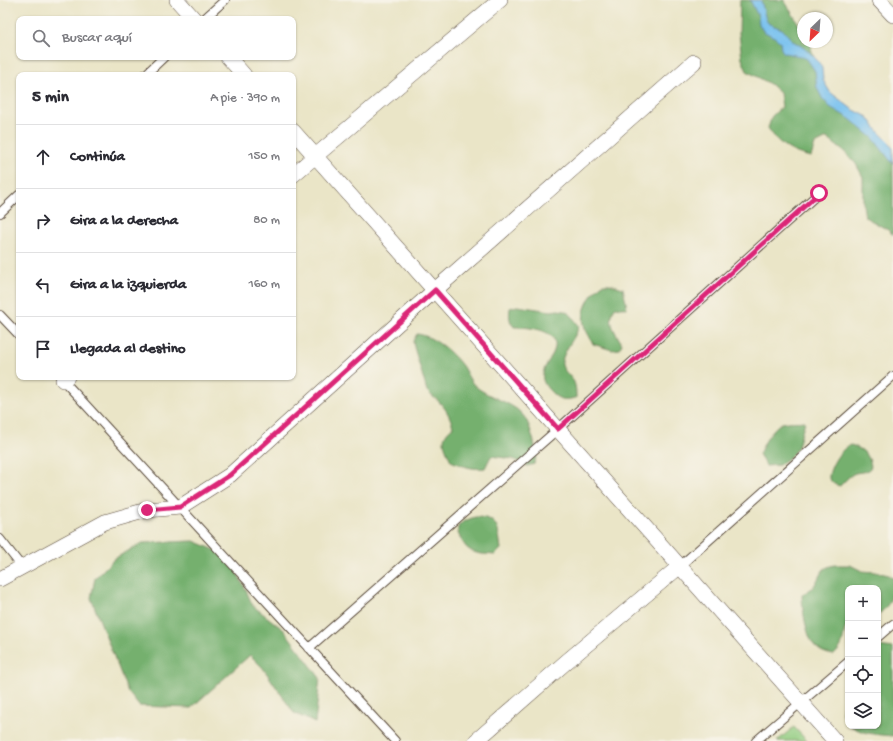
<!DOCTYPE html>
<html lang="es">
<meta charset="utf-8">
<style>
body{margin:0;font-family:"Gochi Hand",sans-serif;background:#f7f7f7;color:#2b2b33}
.controls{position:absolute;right:12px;bottom:12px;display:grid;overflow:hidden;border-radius:8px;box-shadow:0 1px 3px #0004}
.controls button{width:36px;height:36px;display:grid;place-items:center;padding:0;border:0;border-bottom:1px solid #e1e1e2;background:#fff;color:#2b2b33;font:20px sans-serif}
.compass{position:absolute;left:797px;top:12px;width:36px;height:36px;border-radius:50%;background:#fff;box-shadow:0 1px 3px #0004;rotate:205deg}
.stop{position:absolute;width:12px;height:12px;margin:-9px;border:3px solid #db2777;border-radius:50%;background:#fff}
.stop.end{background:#db2777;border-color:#fff;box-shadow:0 1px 4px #0008}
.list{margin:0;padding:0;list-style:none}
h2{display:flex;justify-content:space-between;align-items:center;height:52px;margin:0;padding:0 16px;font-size:17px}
h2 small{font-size:13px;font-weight:400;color:#7c7c81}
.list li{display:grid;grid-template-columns:26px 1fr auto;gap:12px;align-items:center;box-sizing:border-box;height:64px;padding:0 16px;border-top:1px solid #e1e1e2}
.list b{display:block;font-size:15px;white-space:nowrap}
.list em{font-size:13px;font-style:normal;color:#7c7c81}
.icon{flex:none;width:22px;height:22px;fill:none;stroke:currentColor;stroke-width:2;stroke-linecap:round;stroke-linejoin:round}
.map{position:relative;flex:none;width:893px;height:741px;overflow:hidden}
.search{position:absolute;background:#fff;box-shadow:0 1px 3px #0004;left:16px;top:16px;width:280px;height:44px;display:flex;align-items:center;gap:10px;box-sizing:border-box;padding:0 14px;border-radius:8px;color:#7c7c81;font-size:15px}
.panel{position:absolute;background:#fff;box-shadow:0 1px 3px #0004;left:16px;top:72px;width:280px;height:308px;border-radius:8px}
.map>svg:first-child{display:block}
.green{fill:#91cc80;stroke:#667b4f}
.forest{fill:#74b06e;stroke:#586d46}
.water{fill:#75c0ef;stroke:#587586}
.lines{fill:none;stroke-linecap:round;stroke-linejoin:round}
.service-casing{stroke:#554637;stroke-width:10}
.minor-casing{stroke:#554637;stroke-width:16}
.service{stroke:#fff;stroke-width:8}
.minor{stroke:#fff;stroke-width:15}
.route{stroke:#db2777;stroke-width:5}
</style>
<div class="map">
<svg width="893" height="741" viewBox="0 0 893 741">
<rect width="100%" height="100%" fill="#f7f3e8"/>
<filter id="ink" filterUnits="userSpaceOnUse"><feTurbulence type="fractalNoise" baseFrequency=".025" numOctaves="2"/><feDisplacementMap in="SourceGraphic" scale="8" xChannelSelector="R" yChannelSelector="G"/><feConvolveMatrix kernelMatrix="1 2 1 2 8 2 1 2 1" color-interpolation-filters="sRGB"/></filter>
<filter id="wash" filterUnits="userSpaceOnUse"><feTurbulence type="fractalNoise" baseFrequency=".012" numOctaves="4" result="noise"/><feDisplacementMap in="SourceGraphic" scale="16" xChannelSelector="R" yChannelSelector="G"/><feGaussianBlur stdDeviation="0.9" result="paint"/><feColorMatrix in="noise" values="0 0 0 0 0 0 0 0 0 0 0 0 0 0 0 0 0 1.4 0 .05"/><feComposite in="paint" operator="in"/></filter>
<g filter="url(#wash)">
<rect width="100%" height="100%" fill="#eae5c7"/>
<path class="green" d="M794,727L807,741H777Z"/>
<path class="forest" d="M740,0H784L803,31V42H809L822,82L829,94L871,131L893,158V235L888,230L865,217L863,205V177L856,164L847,154L827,138L815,144L811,157C791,153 779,145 768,128L772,116L782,107L780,93L770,84L747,71L742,59L739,33Z
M603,284H610L623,288L627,308L615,307C607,323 614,329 622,344L619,349L612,350L593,344C591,338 587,333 585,328C579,312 591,292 603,284Z
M517,306L551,311L558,310L565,311L571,315L579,326C575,339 565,348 562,361C560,369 570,375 574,382C576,387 576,393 576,398C566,400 559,401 551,392C547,388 541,381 543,374C544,366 551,359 554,351C562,329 528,327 514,327C509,321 509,316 510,308Z
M417,334C434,336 453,353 463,367C467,373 469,380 474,385C487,397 511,402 521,413C528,420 530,429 533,438C535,447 538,455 534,464L527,466L513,459L491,456L485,468C473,470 462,466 451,461C445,446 438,438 453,427C451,419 447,410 441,404C437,399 431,396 427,391L414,347L413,341Z
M805,421L798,447L790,457L779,465L766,466L759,454C764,444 771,428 782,423C789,421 798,422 805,421Z
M851,445C863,449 870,455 871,467C866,474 859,471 853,474C848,477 844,482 840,486L834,484L829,479C828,469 841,447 851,445Z
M475,517C499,517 498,529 501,549L495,555C487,554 477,555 470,550C466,548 464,544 462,541C452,525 461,522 475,517Z
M194,541L227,555L242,582L253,606L284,630L320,678L315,723L294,713L263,668L250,655L191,708L139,706L128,692L91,598L95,578L114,559L142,543Z
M835,565H850L862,571L875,572L889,575L893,578C893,596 892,603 878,615V588H848V625L846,626C841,640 846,643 834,655C826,654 819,651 814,645C806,635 802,608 802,595C805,593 810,590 813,587C822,576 818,568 835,565Z
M878,646L893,648V736C880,735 862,734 851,726H878Z
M848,704V723L842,713L843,706Z"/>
<path class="water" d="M750,0H761L766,20L769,24L782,29L793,41L807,50L818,61L822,68L823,80L830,92L852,109L868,117L878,131L890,143L893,149V164L873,138L850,119L830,107L822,98L817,88L815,71L807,59L800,56L784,53L781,49L780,42L776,38L763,31L759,24L758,16Z"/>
</g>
<g filter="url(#ink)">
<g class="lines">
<g class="service-casing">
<path id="service" d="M204,19L225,0
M145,75L164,57
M0,213L19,195
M0,315L19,335
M61,378L395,741
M0,539L22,567
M680,566L893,376
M878,637L893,624
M309,648L558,429L819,193
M756,741L848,662"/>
</g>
<g class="minor-casing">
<path id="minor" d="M177,0L194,19
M879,0L893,15
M228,57L244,75
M293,131L835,741
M293,175L500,0
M63,380L67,377
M0,579L105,522L147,510L180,507L230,475L435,290L694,62
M476,741L566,662L680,566"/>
</g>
<use href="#service" class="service"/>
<use href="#minor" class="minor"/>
</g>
</g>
<g class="lines" filter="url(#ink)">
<path class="route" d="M147,510L180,507L230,475L435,290L558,429L819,193"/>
</g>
</svg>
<div class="controls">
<button>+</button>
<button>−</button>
<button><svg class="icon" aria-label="locate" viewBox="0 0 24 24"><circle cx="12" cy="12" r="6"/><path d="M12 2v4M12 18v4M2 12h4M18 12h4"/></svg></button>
<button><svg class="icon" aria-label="layers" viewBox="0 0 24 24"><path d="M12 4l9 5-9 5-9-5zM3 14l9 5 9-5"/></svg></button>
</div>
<svg class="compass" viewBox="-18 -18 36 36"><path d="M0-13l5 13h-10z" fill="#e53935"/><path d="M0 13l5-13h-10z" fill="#7c7c81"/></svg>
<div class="stop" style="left:819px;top:193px"></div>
<div class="stop end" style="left:147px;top:510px"></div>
<div class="search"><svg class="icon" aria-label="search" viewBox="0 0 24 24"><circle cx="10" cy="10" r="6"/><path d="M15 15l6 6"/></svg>Buscar aquí</div>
<section class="panel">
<h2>5 min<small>A pie · 390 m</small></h2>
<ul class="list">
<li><svg class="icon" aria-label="ahead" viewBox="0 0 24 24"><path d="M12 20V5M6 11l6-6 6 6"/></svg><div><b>Continúa</b></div><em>150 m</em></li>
<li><svg class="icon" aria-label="right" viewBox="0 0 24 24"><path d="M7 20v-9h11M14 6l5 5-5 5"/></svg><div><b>Gira a la derecha</b></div><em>80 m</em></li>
<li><svg class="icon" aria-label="left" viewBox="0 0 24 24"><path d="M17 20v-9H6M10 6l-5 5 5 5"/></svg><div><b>Gira a la izquierda</b></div><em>160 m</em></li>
<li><svg class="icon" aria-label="arrive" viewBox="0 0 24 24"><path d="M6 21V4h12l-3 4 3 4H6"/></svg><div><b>Llegada al destino</b></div></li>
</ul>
</section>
</div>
